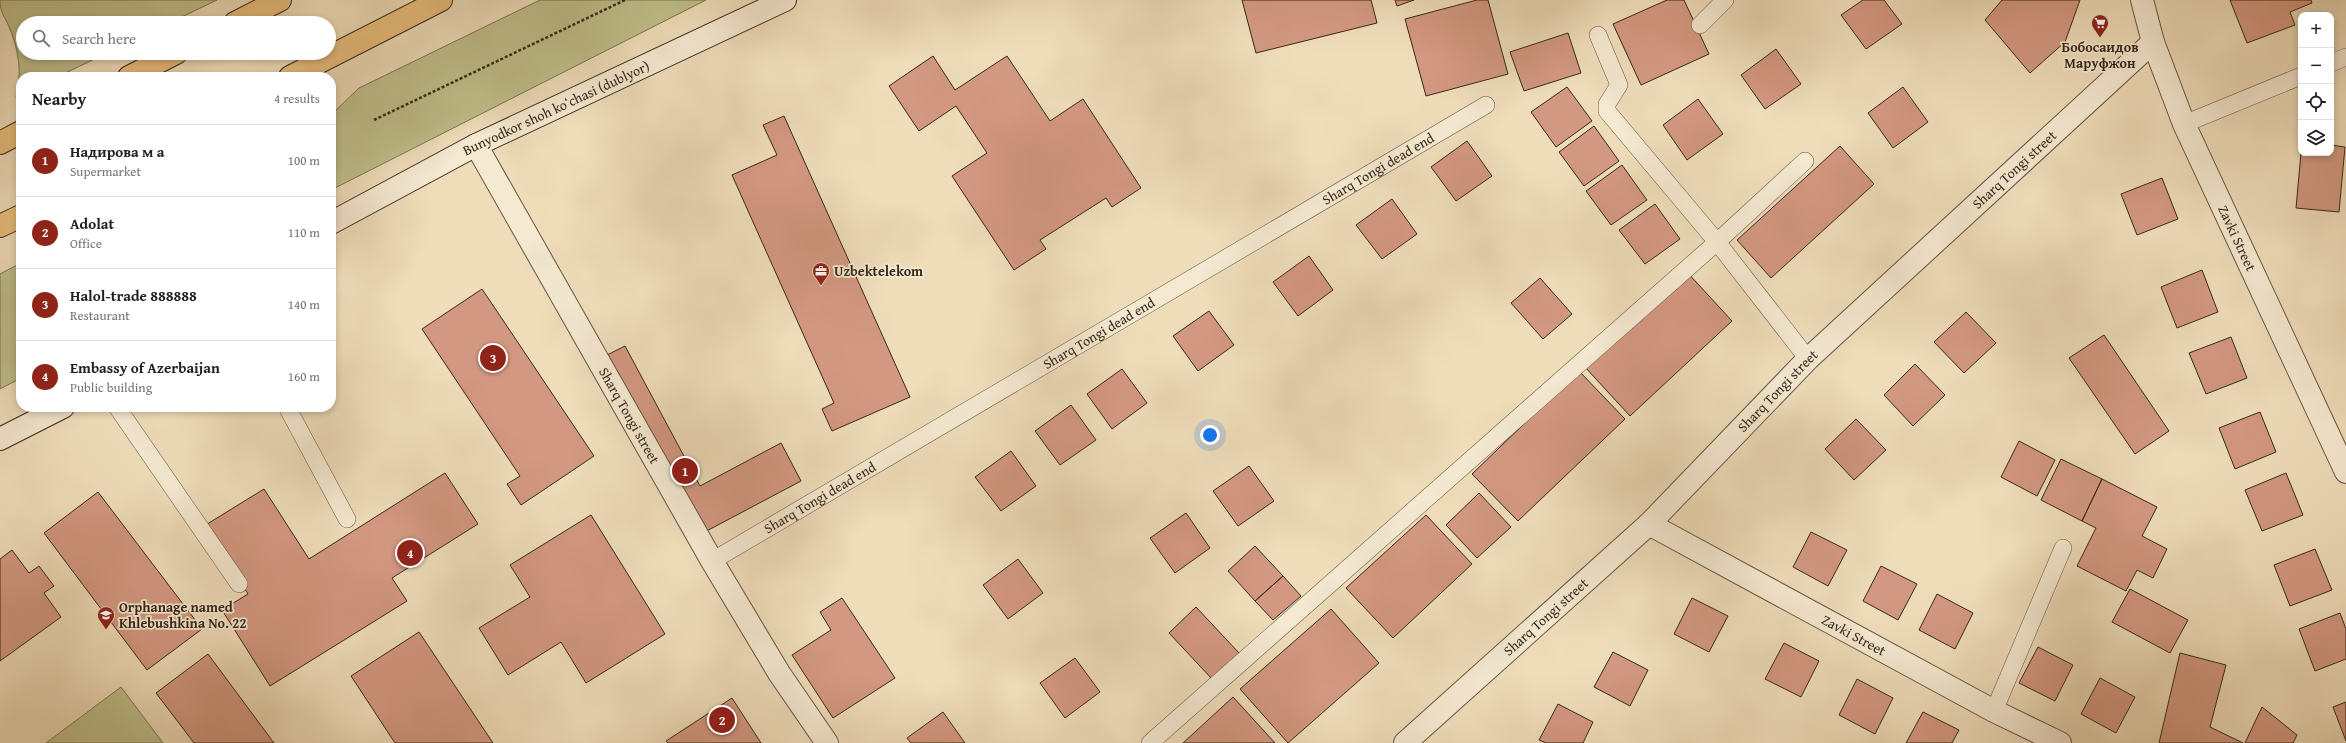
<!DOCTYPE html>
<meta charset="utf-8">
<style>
body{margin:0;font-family:"Gentium Book Plus",serif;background:#f6f6f6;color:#202124}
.controls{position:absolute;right:12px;top:12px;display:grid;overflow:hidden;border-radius:8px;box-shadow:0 2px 6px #0003}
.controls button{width:36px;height:36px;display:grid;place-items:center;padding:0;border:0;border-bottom:1px solid #e0e0e0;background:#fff;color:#202124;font:20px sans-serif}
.you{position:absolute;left:1210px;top:435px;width:14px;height:14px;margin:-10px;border:3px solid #fff;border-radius:50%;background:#1a73e8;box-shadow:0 0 0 6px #1a73e833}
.badge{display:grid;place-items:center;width:26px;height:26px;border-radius:50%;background:#8f2418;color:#fff;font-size:13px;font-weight:700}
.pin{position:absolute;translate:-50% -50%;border:2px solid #fff;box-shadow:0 1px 4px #0006}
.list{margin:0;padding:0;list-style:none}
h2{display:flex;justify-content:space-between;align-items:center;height:52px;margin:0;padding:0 16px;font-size:17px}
h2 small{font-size:13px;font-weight:400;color:#757577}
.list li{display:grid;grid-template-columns:26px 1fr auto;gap:12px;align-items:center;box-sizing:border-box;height:72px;padding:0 16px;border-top:1px solid #e0e0e0}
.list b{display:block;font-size:15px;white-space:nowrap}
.list p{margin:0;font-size:13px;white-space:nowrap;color:#757577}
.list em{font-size:13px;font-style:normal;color:#757577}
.icon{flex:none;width:22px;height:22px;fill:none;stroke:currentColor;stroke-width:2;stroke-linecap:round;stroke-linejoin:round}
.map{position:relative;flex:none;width:2346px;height:743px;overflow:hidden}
.search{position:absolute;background:#fff;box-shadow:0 2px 6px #0003;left:16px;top:16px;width:320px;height:44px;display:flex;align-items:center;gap:10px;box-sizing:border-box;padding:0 14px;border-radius:22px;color:#757577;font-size:15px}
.panel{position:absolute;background:#fff;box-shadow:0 2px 6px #0003;left:16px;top:72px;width:320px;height:340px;border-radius:16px}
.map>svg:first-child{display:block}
.green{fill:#bfbf8b;stroke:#7b7452}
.building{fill:#d39881;stroke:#372919}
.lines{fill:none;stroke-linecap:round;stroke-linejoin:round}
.lane-casing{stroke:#655641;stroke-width:18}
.street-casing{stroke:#655641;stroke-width:24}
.secondary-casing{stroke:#372919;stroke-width:24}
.primary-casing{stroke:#372919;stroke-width:24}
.path{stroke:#372919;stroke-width:2.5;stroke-dasharray:3 2;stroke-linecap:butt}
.lane{stroke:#f5e9d2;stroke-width:17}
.street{stroke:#f5e9d2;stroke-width:22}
.secondary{stroke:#f5e9d2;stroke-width:22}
.primary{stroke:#e8be7d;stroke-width:22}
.labels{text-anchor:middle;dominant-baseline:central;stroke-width:3.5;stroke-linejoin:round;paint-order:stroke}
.poi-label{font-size:14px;font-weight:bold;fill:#372919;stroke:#f5e9d2;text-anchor:start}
.street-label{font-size:14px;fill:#372919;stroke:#f5e9d2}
</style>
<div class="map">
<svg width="2346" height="743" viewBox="0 0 2346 743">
<rect width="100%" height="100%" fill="#efddba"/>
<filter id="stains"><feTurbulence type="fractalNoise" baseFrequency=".005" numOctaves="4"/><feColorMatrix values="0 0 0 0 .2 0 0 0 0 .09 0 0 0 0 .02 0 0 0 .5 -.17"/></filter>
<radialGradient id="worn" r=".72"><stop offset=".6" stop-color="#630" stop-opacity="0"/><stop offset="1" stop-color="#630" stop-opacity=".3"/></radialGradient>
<path class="green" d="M0,0H217L169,23H23V53H107L57,77H21V94L16,97C22,74 19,51 10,29C5,16 0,14 0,0Z
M540,0H706L331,190V115L359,88Z
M21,263V378L0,389V274Z
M121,687L163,743H46Z"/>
<path class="building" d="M1242,0H1371L1377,23L1256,53Z
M1395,0H1414L1397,6Z
M1477,0H1488L1508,74L1426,96L1405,19Z
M1667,0H1684L1709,54L1641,85L1613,24Z
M1863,0H1884L1902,24L1866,49L1841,15Z
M2002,0H2080L2065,42L2030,73L1985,20Z
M2230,0H2311L2312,3L2290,12L2295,25L2247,43Z
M1568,33L1581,73L1524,91L1510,52Z
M1776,49L1801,84L1765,109L1741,75Z
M933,56L955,90L1007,56L1050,121L1083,99L1141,188L1112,207L1106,198L1040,240L1046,249L1014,270L952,176L987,153L956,106L919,131L889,86Z
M1567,87L1592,121L1556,147L1531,112Z
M1903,87L1928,122L1893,148L1868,113Z
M1698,99L1723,134L1687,160L1663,125Z
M784,116L910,397L832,431L822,409L834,403L732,175L777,155L763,125Z
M1594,126L1619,161L1584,186L1559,152Z
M1467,141L1492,176L1456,201L1431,167Z
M2331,145L2345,147L2339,212L2296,208L2301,153H2331Z
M1840,146L1874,184L1771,278L1737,240Z
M1622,165L1647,200L1611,225L1586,191Z
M2162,178L2178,219L2137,235L2121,194Z
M1392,199L1417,234L1382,259L1356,225Z
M1655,204L1680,239L1645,264L1619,230Z
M1309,256L1333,290L1298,316L1273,282Z
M2202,270L2218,312L2177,328L2161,287Z
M1686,271L1732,321L1630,416L1584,366Z
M1540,278L1572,314L1543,339L1511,303Z
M482,289L594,456L521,505L507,484L520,476L422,329Z
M1209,311L1234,345L1198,371L1173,336Z
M1966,312L1996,343L1964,373L1934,342Z
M2104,335L2169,431L2135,454L2069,358Z
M2231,337L2247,378L2206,394L2189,353Z
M625,346L700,486L781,443L801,481L699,535L603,357Z
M1915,364L1945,395L1913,426L1884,395Z
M1122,369L1147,403L1112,429L1087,394Z
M1579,371L1625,419L1518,521L1472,474Z
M1071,405L1096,440L1060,465L1035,431Z
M2260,412L2276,452L2235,469L2219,428Z
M1856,419L1886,450L1854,480L1825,449Z
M2019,441L2055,460L2037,496L2001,477Z
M1011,451L1036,486L1001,511L975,477Z
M2061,459L2102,479L2082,521L2041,500Z
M1249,466L1274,501L1238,526L1213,491Z
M445,473L478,524L392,578L407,601L270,686L222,610L248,594L204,526L264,489L309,559Z
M2286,473L2303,515L2262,531L2245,490Z
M2102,479L2157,507L2142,536L2167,549L2153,578L2137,570L2126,591L2077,566L2096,528L2082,521Z
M98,492L202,629L147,670L44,533Z
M1479,493L1511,527L1477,558L1446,525Z
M1186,513L1210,548L1175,573L1150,538Z
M591,515L665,634L586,683L561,642L508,675L479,628L530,597L510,565Z
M1426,515L1472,564L1393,638L1346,588Z
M1811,532L1847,550L1828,586L1793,567Z
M1255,546L1283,576L1255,601L1228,571Z
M2315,549L2332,590L2290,606L2274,565Z
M12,550L29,573L39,566L54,586L44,593L61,617L0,661V559Z
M1018,559L1043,593L1008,619L983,585Z
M1881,566L1917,584L1898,620L1863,601Z
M1283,576L1301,596L1273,620L1255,601Z
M2130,589L2188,620L2170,653L2112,622Z
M1937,594L1973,613L1955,649L1919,630Z
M842,598L895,678L833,718L792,655L831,630L820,612Z
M1692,598L1728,616L1709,652L1674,634Z
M1196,607L1239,653L1212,679L1169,633Z
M1331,609L1379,663L1288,743L1240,689Z
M2340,613L2346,629V659L2315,671L2299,629Z
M419,632L493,743H395L351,676Z
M1784,643L1819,661L1801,697L1765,679Z
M2038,647L2073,665L2055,701L2019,683Z
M1613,652L1648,670L1630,706L1594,687Z
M2180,653L2226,665L2210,727L2243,743H2159Z
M208,654L274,743H194L156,693Z
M1075,658L1100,692L1065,718L1040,683Z
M2100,678L2135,697L2116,733L2081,714Z
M1857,679L1893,698L1875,734L1839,715Z
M1233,697L1275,743H1183Z
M732,698L761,743H668L666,741Z
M2346,702V741L2333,707Z
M1558,704L1593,722L1583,743H1546L1539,740Z
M2262,707L2297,735L2293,743H2245Z
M943,712L965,743H911L907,738Z
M1923,712L1959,730L1952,743H1906Z"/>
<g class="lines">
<g class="lane-casing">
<g id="lane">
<path d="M1700,25L1725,0"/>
<path d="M1598,35L1619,85L1607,104V111L1717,242L1808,359"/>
<path d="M2331,63L2346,57"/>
<path d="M2184,124L2301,76"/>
<path d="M117,407L239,584"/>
<path d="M287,407L347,519"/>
<path id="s1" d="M712,561L1486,105"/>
<path d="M1994,711L2063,548"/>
<path d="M1150,743L1717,242L1805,161"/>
</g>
</g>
<g class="street-casing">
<g id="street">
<path id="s2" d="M2142,0L2153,42L2184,124L2346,472"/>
<path id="s3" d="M476,145L712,561L779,673L827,743"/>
<path id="s4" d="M1649,524L1994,711L2060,743"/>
<path id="s5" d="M1405,743L1649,524L1808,359L2153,42"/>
</g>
</g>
<g class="secondary-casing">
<path id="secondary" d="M331,223L476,145L785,0
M0,439L63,407"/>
</g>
<g class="primary-casing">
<path id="primary" d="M235,23L280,0
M129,77L176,53
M290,77L441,0
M0,143L21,132
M0,226L21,216"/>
</g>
<path class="path" d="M374,120L625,0"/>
<use href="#lane" class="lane"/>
<use href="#street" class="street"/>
<use href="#secondary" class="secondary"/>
<use href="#primary" class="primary"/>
</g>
<defs>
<g id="supermarket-pin" transform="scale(0.9)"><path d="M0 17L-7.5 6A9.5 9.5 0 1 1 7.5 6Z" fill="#8f2418" stroke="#f5e9d2"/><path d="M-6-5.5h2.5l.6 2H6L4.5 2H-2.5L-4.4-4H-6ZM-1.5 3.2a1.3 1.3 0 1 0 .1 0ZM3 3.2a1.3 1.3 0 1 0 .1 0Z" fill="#fff"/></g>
<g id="office-pin" transform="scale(0.9)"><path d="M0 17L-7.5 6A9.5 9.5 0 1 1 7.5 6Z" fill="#8f2418" stroke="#f5e9d2"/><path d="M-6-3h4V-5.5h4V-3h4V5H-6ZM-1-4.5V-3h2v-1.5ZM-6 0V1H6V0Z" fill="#fff"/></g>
<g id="school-pin" transform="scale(0.9)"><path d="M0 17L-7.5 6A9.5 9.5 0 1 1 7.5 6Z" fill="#8f2418" stroke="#f5e9d2"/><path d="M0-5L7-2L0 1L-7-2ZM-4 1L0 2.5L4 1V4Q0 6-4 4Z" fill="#fff"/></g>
</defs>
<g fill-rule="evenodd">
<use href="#supermarket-pin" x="2100" y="23"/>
<use href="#office-pin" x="821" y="271"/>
<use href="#school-pin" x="106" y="615"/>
</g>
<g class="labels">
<g class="poi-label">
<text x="2100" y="47" text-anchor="middle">Бобосаидов<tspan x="2100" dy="16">Маруфжон</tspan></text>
<text x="834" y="271">Uzbektelekom</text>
<text x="119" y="607">Orphanage named<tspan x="119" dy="16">Khlebushkina No. 22</tspan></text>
</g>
<g class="street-label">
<text transform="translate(556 108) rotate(-25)">Bunyodkor shoh koʻchasi (dublyor)</text>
<text stroke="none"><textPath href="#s1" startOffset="773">Sharq Tongi dead end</textPath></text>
<text stroke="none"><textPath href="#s5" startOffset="837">Sharq Tongi street</textPath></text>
<text stroke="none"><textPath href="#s2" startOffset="257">Zavki Street</textPath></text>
<text stroke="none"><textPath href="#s1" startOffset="449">Sharq Tongi dead end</textPath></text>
<text stroke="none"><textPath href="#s5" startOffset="513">Sharq Tongi street</textPath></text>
<text stroke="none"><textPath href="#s3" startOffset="311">Sharq Tongi street</textPath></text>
<text stroke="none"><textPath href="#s1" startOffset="125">Sharq Tongi dead end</textPath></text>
<text stroke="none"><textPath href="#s5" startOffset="189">Sharq Tongi street</textPath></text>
<text stroke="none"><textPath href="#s4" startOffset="233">Zavki Street</textPath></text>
</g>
</g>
<rect width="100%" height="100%" filter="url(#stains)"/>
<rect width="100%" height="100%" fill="url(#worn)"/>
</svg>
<div class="controls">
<button>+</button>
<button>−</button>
<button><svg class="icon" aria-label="locate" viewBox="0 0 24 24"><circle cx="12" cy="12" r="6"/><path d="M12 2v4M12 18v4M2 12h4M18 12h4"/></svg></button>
<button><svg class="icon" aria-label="layers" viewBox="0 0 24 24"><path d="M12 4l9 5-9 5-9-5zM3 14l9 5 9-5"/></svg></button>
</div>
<div class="you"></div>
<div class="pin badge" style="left:685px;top:471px">1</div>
<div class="pin badge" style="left:722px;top:720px">2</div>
<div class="pin badge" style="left:493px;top:358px">3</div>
<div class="pin badge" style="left:410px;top:553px">4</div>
<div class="search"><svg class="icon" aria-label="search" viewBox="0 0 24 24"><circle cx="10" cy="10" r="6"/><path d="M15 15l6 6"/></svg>Search here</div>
<section class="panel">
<h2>Nearby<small>4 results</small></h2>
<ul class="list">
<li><span class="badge">1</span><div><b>Надирова м а</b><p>Supermarket</p></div><em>100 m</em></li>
<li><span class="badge">2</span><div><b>Adolat</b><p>Office</p></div><em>110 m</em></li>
<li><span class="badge">3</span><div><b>Halol-trade 888888</b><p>Restaurant</p></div><em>140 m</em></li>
<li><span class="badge">4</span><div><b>Embassy of Azerbaijan</b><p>Public building</p></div><em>160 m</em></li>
</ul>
</section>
</div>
